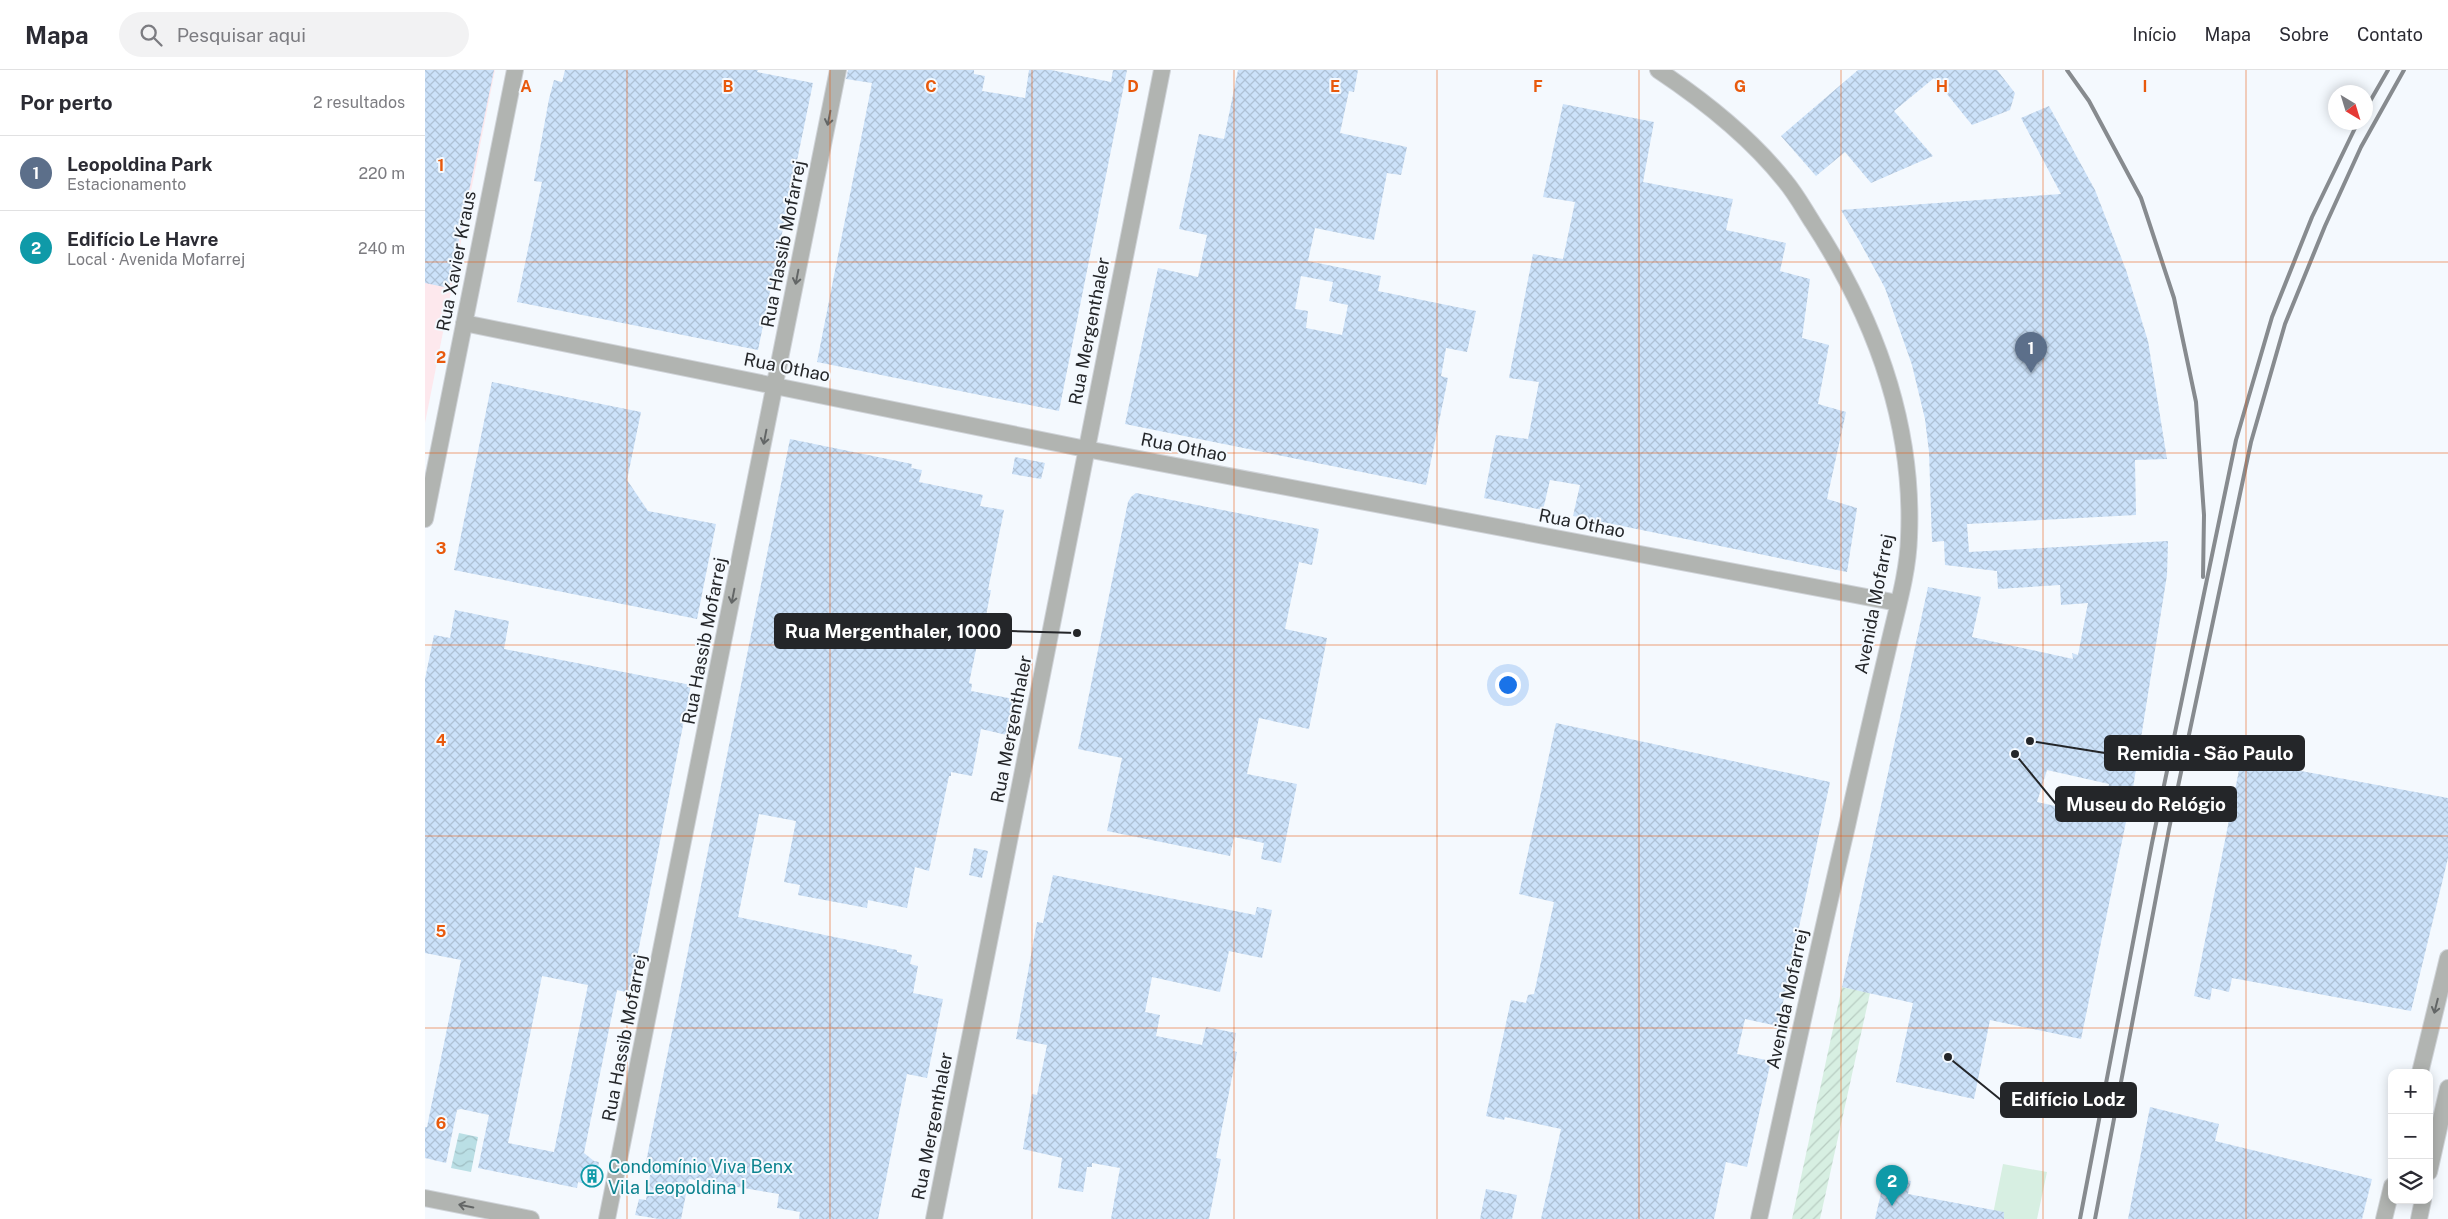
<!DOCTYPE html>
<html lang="pt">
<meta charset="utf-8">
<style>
body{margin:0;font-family:"Public Sans",sans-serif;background:#f2f2f3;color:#2b2b33}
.controls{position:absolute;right:15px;bottom:15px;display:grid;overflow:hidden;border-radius:10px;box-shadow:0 2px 12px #0003}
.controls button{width:45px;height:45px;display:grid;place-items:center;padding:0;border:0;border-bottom:1px solid #e1e1e2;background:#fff;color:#2b2b33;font:25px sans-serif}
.compass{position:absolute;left:1903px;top:15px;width:45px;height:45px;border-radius:50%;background:#fff;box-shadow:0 2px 12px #0003;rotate:142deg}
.you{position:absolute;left:1082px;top:614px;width:18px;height:18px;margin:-12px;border:4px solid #fff;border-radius:50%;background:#1a73e8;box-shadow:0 0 0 8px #1a73e833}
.badge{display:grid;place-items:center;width:32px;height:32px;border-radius:50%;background:#86791d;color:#fff;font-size:16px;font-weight:700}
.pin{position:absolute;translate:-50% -41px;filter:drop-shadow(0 1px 2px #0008)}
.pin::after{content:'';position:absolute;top:26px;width:18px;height:15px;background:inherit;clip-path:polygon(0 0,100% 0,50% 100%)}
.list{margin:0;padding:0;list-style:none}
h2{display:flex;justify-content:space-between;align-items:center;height:65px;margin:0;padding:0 20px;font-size:21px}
h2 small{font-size:16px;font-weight:400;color:#7c7c81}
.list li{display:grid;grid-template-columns:32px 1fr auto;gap:15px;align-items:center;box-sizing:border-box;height:75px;padding:0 20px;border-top:1px solid #e1e1e2}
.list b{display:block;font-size:19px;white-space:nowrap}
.list p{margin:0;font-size:16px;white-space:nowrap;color:#7c7c81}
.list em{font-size:16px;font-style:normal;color:#7c7c81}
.icon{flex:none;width:28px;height:28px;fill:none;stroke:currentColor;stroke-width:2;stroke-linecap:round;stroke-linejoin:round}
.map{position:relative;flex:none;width:2023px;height:1149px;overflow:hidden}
header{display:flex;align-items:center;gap:30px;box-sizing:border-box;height:70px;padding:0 25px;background:#fff;border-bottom:1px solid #e1e1e2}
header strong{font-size:24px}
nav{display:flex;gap:28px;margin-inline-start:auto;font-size:18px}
.search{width:350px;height:45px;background:#f2f2f3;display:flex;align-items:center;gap:12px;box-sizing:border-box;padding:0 18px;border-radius:28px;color:#7c7c81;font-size:19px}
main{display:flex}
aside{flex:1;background:#fff}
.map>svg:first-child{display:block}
.commercial{fill:#fde8ed}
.green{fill:#d7efe2}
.garden{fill:url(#garden-furrows)}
.water{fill:url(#water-waves)}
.building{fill:url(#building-cross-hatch);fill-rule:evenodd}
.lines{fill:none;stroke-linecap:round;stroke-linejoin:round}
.street-casing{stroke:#cfd3d8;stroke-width:18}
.street{stroke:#b1b4b1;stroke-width:16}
.rail{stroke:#878b8f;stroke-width:4}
.oneway{stroke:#636666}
.grid{fill:none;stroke:#e8590c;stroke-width:1;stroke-opacity:0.55}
.labels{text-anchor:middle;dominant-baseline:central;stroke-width:4;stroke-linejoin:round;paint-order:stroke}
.street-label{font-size:18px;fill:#242629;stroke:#f4f9fe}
.culture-label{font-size:18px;fill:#0d838f;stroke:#f4f9fe;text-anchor:start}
.grid-label{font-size:16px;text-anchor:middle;font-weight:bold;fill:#e8590c;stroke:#f4f9fe;stroke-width:4;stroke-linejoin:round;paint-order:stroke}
.leader{fill:none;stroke:#242629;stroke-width:2}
.callout-dot{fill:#242629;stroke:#f4f9fe;stroke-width:2}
.callout{fill:#242629;stroke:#242629;stroke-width:2}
.callout-label{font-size:19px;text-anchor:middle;font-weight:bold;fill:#fff}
</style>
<header>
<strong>Mapa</strong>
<div class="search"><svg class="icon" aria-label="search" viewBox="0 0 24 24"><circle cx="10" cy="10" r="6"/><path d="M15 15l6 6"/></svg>Pesquisar aqui</div>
<nav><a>Início</a><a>Mapa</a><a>Sobre</a><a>Contato</a></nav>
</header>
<main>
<aside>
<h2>Por perto<small>2 resultados</small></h2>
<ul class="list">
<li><span class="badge" style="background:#5c6f8a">1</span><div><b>Leopoldina Park</b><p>Estacionamento</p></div><em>220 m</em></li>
<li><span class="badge" style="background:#0f9aa8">2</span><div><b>Edifício Le Havre</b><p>Local · Avenida Mofarrej</p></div><em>240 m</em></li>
</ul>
</aside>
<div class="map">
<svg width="2023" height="1149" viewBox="0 0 2023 1149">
<defs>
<pattern id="garden-furrows" width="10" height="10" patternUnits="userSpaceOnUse" patternTransform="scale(1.25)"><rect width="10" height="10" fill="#d7efe2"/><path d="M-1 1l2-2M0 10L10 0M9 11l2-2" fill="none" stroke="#b8cdc2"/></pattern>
<pattern id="water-waves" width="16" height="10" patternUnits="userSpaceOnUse" patternTransform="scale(1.25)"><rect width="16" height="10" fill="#badfe5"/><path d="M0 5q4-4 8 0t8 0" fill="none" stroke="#a0bfc4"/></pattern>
<pattern id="building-cross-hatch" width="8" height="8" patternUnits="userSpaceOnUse" patternTransform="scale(1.25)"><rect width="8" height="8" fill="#cce2fa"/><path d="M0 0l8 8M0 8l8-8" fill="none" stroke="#afc2d6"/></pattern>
</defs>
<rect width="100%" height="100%" fill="#f4f9fe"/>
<path class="commercial" d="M0,0H70L0,353Z"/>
<path class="green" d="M1578,1094L1622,1102L1612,1149H1567Z"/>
<path class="garden" d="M1417,917L1445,923L1395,1149H1367Z"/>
<path class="water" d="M34,1063L53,1067L46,1102L26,1098Z"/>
<path class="building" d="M0,0H69L24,218L0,213Z
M140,0H333L332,2L388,13L333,280L92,232L117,112L109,111L124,29L129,10L137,12Z
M423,0H549V4L560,6L557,21L600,28L604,0H626L686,12L688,0H702L634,341L392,292L447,13L421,9Z
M813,0H933L929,22L924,21L915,63L982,77L976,105L962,103L949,170L890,158L883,191L956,206L953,221L1051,241L1042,282L1021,278L1016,306L1023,308L1001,415L700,354L733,198L773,207L782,165L754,159L774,64L799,69ZM876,206L908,212L904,231L923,235L917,265L881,258L883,241L870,239Z
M1433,0H1572L1590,23L1585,40L1547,55L1509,8L1469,41L1508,86L1446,113L1420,82L1391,106L1356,66Z
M1138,34L1229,52L1218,112L1308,129L1301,160L1361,173L1355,201L1385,209L1377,268L1404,275L1393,334L1421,342L1402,429L1432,438L1422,502L1148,446L1155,415L1125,410L1118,440L1059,428L1071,365L1103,369L1114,312L1084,308L1108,184L1138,189L1150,132L1118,127Z
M1624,36L1670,120L1701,200L1723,271L1742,389L1710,390L1711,445L1542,454L1544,482L1743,471L1742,505L1708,718L1656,969L1565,950L1549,1029L1471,1012L1488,933L1417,917L1503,517L1556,527L1547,567L1648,589L1647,583L1653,585L1663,533L1636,535L1635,515L1573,519L1572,501L1520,495L1519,471L1507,472L1504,382L1500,349L1487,295L1460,218L1435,172L1416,140L1636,124L1596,48ZM1622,700L1684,714L1676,746L1612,732Z
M67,312L216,342L202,410L223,441L291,454L272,549L29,500Z
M365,369L487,394L486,398L497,400L494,412L558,425L555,436L579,440L563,520H566L555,576L552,575L544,613L547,614L546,621L589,629V632L594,633L589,663L583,662L582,665L556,659L547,706L526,702V706H524L504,801L490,797L482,838L443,830L442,838L373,825L375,815L359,812L371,751L334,744L313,847L472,880V882L487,885L485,894L493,896L488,923L518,929L502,1008L482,1004L453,1149H374L375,1142L352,1138L354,1124L264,1109L256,1149H234L210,1145L214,1129L221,1130L227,1093L221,1092Z
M590,387L620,393L616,409L587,404Z
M711,423L894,459L887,495L874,492L860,559L902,568L884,659L834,648L822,704L872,714L856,793L836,789L839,773L809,767L805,786L682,761L697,688L653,679L703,432L706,427Z
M30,540L84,551L79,579L266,615L205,923L192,920L159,1083L169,1091L174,1092L169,1116L153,1112L152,1118L53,1098L64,1045L36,1039L32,1040L21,1093L0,1088V1057H2L36,890L0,883V609L9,565L25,568ZM117,906L163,915L129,1082L83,1073Z
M1131,653L1405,712L1353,956L1320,949L1312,984L1346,991L1322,1097L1301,1092L1289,1149H1116L1136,1059L1080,1047L1079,1050L1061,1046L1086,930L1101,933L1103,925L1109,924L1129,832L1094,824Z
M1816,690L2023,728V788L1986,941L1807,908L1804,922L1787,918L1785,930L1769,926Z
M549,778L563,781L557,808L544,805Z
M628,805L830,845L832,837L847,840L837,888L804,881L795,922L727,907L720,942L735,945L731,966L777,975L781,957L811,963L808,981L812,982L791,1088L796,1089L784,1149H686L695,1098L667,1093V1097H662L658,1122L633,1118L637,1088L598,1079L607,1024L612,1025L622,975L591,969L612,852L618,853Z
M1725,1037L1794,1054L1790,1071L1947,1109L1937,1149H1703Z
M1460,1106L1486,1111L1483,1124L1579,1142V1149H1450Z
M1061,1119L1092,1125L1087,1149H1055Z"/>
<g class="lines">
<g class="street-casing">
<path id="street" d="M1233,0C1278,30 1326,68 1360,111C1371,124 1379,139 1388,153C1449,247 1489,353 1484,467C1483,504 1471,542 1463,578C1449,637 1435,697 1422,756C1391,887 1363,1018 1334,1149
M39,253L661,379L1473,533
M0,449L90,0
M1995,1003L2023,888
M2004,1102L2023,1018
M0,1128L106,1149
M182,1149L413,0
M509,1149L737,0
M1959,1149L1967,1116
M1994,1149L1998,1130"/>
</g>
<use href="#street" class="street"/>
<path class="rail" d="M1642,0L1664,31L1716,128L1749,228L1771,332L1779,445L1778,507
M1940,40L1963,0
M1655,1149L1727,773L1811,370L1847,247L1887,147L1933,52
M1670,1149L1744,759L1826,372L1860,254L1900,156L1936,77L1979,0"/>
</g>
<defs><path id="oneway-shaft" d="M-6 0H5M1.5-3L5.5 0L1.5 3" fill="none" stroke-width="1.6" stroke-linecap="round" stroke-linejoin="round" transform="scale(1.25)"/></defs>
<g class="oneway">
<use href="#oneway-shaft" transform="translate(404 48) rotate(101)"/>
<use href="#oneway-shaft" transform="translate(372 207) rotate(101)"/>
<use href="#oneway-shaft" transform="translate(340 367) rotate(101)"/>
<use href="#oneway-shaft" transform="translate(308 526) rotate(101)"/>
<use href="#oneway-shaft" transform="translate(2011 936) rotate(104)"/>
<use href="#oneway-shaft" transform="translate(41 1136) rotate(-169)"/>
</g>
<path class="grid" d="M202,0V1149M405,0V1149M607,0V1149M809,0V1149M1012,0V1149M1214,0V1149M1416,0V1149M1618,0V1149M1821,0V1149M0,192H2023M0,383H2023M0,575H2023M0,766H2023M0,958H2023"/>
<defs>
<g id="building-ring" transform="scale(1.125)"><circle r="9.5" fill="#f4f9fe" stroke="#0f9aa8" stroke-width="1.5"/><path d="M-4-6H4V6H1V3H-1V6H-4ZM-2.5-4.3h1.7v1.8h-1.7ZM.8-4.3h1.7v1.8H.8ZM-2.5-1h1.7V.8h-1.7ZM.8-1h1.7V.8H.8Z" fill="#0f9aa8"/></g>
</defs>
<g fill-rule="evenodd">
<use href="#building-ring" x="167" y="1106"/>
</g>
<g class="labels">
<g class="street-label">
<text transform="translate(358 174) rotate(-79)">Rua Hassib Mofarrej</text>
<text transform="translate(31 191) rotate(-79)">Rua Xavier Kraus</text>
<text transform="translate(664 261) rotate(-79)">Rua Mergenthaler</text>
<text transform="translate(362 297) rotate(11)">Rua Othao</text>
<text transform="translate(759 377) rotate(11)">Rua Othao</text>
<text transform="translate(1157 453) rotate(11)">Rua Othao</text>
<text transform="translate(1449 534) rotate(-79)">Avenida Mofarrej</text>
<text transform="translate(279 571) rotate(-79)">Rua Hassib Mofarrej</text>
<text transform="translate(586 659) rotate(-79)">Rua Mergenthaler</text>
<text transform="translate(1362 929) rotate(-78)">Avenida Mofarrej</text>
<text transform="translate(199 968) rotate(-79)">Rua Hassib Mofarrej</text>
<text transform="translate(507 1056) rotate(-79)">Rua Mergenthaler</text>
</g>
<g class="culture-label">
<text x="183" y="1096">Condomínio Viva Benx<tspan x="183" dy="21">Vila Leopoldina I</tspan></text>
</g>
</g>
<g class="grid-label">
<text x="101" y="22">A</text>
<text x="303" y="22">B</text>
<text x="506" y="22">C</text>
<text x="708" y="22">D</text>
<text x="910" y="22">E</text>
<text x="1113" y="22">F</text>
<text x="1315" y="22">G</text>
<text x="1517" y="22">H</text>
<text x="1720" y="22">I</text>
<text x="16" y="101">1</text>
<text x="16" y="293">2</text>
<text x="16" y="484">3</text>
<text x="16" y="676">4</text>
<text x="16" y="867">5</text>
<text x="16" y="1059">6</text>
</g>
<path class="leader" d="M652 563L586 561M1605 671L1680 683M1590 684L1631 734M1523 987L1576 1030"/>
<g class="callout-dot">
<circle cx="652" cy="563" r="5"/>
<circle cx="1605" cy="671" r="5"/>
<circle cx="1590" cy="684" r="5"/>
<circle cx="1523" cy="987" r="5"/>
</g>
<g class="callout">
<rect x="350" y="544" width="236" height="34" rx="5"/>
<rect x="1680" y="666" width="199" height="34" rx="5"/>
<rect x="1631" y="717" width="180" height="34" rx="5"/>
<rect x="1576" y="1013" width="135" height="34" rx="5"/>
</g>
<g class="callout-label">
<text x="468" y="568">Rua Mergenthaler, 1000</text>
<text x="1780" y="690">Remidia - São Paulo</text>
<text x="1721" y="741">Museu do Relógio</text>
<text x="1643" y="1036">Edifício Lodz</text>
</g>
</svg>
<div class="controls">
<button>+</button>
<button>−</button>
<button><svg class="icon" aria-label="layers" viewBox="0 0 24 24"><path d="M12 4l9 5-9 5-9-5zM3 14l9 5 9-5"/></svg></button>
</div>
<svg class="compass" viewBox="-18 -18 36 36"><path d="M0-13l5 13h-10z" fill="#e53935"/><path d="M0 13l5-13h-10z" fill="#7c7c81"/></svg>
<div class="you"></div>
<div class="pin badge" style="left:1606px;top:303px;background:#5c6f8a">1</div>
<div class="pin badge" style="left:1467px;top:1136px;background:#0f9aa8">2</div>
</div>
</main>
